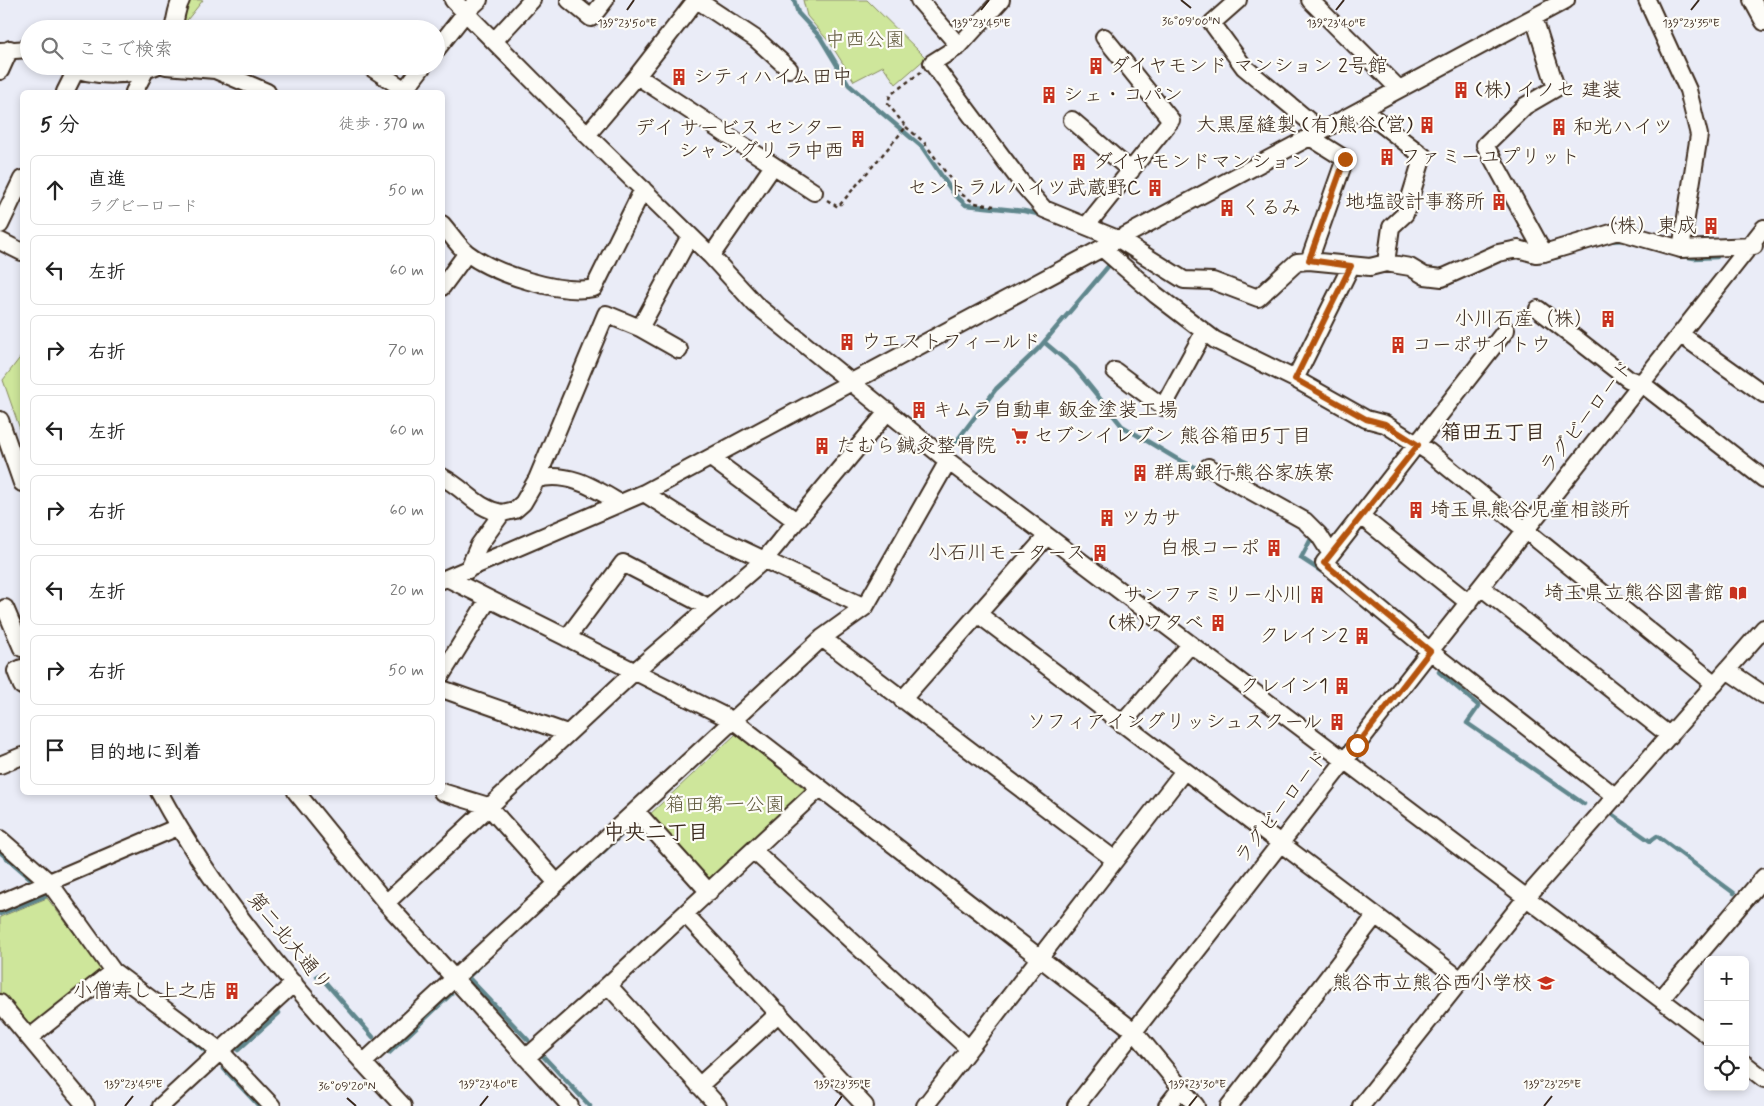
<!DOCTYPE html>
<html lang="ja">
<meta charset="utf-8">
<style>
body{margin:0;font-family:Mynerve,"Klee One",sans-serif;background:#f2f2f2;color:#222}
.controls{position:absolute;right:15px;bottom:15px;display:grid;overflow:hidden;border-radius:8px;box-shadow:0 2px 8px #0003}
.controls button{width:45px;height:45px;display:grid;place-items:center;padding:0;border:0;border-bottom:1px solid #e0e0e0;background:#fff;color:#222;font:25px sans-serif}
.stop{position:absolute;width:15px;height:15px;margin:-11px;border:4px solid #b45309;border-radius:50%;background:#fff}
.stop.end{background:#b45309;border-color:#fff;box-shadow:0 1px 5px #0008}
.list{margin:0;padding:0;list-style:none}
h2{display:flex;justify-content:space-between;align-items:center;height:65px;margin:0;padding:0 20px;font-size:21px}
h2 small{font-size:16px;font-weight:400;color:#767676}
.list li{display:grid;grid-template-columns:32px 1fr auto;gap:15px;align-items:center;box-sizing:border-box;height:70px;margin:0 10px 10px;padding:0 10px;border:1px solid #e0e0e0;border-radius:8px}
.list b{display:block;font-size:19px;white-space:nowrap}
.list p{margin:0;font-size:16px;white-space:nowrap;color:#767676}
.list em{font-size:16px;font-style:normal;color:#767676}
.icon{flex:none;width:28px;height:28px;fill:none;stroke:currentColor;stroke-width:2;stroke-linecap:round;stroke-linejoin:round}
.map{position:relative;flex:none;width:1764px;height:1106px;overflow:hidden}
.search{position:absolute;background:#fff;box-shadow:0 2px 8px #0003;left:20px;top:20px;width:425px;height:55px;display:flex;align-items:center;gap:12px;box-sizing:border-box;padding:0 18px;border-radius:28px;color:#767676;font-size:19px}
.panel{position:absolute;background:#fff;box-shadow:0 2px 8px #0003;left:20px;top:90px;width:425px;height:705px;border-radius:8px}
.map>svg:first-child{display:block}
.green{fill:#cee69b;stroke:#84885c}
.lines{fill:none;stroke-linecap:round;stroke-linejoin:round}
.stream{stroke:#60878d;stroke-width:4.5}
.minor-casing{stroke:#3b2a1e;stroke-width:20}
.path{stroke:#3b2a1e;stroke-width:2.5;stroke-dasharray:4 4;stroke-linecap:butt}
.minor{stroke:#fdfcf7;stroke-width:16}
.route{stroke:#b45309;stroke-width:6}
.ticks{fill:none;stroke:#3b2a1e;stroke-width:2}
.labels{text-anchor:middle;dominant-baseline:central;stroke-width:4.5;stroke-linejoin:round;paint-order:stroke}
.park-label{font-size:20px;fill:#60593d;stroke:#fdfcf7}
.poi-label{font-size:20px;fill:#3b2a1e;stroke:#fdfcf7;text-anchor:start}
.street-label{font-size:20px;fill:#3b2a1e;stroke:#fdfcf7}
.neighbourhood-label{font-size:21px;font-weight:bold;fill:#3b2a1e;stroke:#fdfcf7}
.ticks-label{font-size:12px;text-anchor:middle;fill:#3b2a1e;stroke:#fdfcf7;stroke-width:4.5;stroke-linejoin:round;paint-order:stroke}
</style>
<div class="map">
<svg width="1764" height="1106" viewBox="0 0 1764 1106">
<rect width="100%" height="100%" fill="#eaecf7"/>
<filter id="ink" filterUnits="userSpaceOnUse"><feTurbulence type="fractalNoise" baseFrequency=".02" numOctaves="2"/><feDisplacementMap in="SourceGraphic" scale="10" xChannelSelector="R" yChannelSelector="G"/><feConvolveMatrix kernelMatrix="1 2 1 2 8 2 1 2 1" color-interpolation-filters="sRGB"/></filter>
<g filter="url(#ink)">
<path class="green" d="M186,0H203L180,29Z
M803,0H867L926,58L896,84L883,66L854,81L830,43L807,16Z
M22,355V435L3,380Z
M736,734L805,789L709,883L648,816Z
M47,898L103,971L29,1032L0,997V917Z"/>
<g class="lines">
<path class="stream" d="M794,0L798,13L820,37L849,85L922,147L954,194L966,205L1024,211L1042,215
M1608,241L1628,240
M1683,256L1694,258L1717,257
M1539,261L1558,257
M1044,342L1075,368L1122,426L1177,459L1204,471
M949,451L996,389L1039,348L1111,263
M1313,535L1301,558L1327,575
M1439,672L1479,706L1467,723L1584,804
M1613,815L1650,841L1657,836L1734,893
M0,852L37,884
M580,873L634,823
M0,914L48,895
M481,965L468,977L528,1040
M317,976L319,975L373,1037
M182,1032L208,1053
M238,1050L279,1013
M389,1053L451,994
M543,1056L590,1106
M224,1069L259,1106
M1181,1104L1183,1106"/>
<g class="minor-casing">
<path id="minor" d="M453,0L587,135L711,256L755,304L948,461L1708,1035
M569,0L591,18L605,0
M697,0L756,39L789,69
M919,0L959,46
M1001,0L959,46L932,63L1024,186L1044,209L1120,240L1184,280L1213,281L1258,298L1297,262L1309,261L1370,267L1386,263L1410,267L1425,276L1442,278L1498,253L1518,249L1536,254L1544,253L1618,231L1681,249L1754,246
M1238,0L1212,23L1244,67L1321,131
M1310,0L1398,88
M1647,0L1688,90L1699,135L1681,249
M1752,0L1764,22
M1534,18L1556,88L1525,106L1485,145L1544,253
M173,29C176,19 176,9 181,0
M494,41L532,0
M436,50L466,12L479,0
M0,51L29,49
M68,66C94,78 130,77 156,66
M166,66L215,70L267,92
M369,66L405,90
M0,71L10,49
M637,76L814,192
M65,92L76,70
M134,92L145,71
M403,92L423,66
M1362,109L1423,156L1405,214L1391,227L1386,263
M1072,120L1131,171
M587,135L637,76L696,0
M442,224C450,233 458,246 467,253C495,274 561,295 594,288L643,189
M0,225L22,179
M1087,225L1171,120L1104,37
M0,241L22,252
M1102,248L1156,295L1215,340L1295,379L1366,419L1385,424L1429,452L1715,684
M711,256L773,166
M1309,261L1345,159L1310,137
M442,287L467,253
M1538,309L1628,379L1641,383L1764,479
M640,328L679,350
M1506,330L1324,563L1430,651L1616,797
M1680,334L1764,394
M1115,371L1163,407L1204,332
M1295,379L1351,266
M0,420L22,483
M711,458L796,521
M1208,467L1305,521L1319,535L1331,554
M442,477C466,489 475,508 502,513
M537,479C569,471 594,488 620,503
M644,493L707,533L865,607
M1362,517L1469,603
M468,570L479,545L502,513L515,510L523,503L537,479L606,314L640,328L690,236
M447,578L734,721L1134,1031L1196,1106
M442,580L644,493L1566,0
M1481,587L1670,736
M5,608L22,648
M978,614L1461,980
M567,638L623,563L708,607
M822,638L1115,860
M22,668L16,671L22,686
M1727,670L1764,695
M442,674L488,600
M442,689L567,733
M902,700L1047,536
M1122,724L1190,645
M0,765L22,756
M159,792C222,909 313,1009 403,1106
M296,792L386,903L570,1106
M442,792L488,806L557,883
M636,811L709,892
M0,839L49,882L113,971L219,1050L272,1106
M754,851L969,1049
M0,903L178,827
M386,903L635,671L764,560L888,411
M685,914L865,1106
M608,985L718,1106
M1661,999L1764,877
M0,1003L86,1106
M29,1038L113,971
M526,1058L608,985L820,788
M363,1063L822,638L865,607L948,461
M1745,1064L1764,1079
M699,1086L779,1013
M161,1106L294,983
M925,1106L1184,771
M1076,1106L1430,651L1764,228
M1167,1106L1181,1088
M1229,1106L1375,916
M1361,1106L1526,898L1764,628"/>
</g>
<path class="path" d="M906,127L924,142L961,194L975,203L994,206
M827,200L838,207L906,127L888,104L890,95L921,72"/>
<use href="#minor" class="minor"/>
</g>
</g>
<g class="lines" filter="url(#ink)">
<path class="route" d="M1345,159L1309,260L1351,266L1295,379L1366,419L1385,424L1418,445L1324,563L1430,651L1357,745"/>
</g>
<path class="ticks" d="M1181,0L1191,8M627,10L634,0M981,10L989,0M1336,10L1344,0M1691,10L1699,0M347,1098L356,1106M125,1106L133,1096M480,1106L488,1096M835,1106L842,1096M1189,1106L1197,1096M1544,1106L1552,1096"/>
<defs>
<g id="building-bare" transform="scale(1.35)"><path d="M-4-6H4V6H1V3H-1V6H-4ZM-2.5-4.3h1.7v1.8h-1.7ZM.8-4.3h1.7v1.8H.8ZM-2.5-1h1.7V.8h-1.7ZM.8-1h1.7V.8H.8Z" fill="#c8321e" stroke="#fdfcf7" stroke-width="2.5" paint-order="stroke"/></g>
<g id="supermarket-bare" transform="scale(1.35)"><path d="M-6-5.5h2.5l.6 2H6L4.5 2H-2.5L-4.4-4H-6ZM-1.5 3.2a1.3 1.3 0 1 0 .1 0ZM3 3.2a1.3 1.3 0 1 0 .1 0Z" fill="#c8321e" stroke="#fdfcf7" stroke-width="2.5" paint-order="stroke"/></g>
<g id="library-bare" transform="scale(1.35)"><path d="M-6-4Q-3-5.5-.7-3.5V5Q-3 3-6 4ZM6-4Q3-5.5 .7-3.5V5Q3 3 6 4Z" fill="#c8321e" stroke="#fdfcf7" stroke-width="2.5" paint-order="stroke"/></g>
<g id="school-bare" transform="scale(1.35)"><path d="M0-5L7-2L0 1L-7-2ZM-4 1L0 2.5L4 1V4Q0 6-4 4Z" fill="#c8321e" stroke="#fdfcf7" stroke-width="2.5" paint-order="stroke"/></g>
</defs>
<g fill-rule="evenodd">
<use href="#building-bare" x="1096" y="66"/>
<use href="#building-bare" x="679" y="77"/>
<use href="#building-bare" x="1461" y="90"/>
<use href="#building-bare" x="1049" y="95"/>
<use href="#building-bare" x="1427" y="125"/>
<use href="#building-bare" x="1559" y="127"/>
<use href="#building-bare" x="858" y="139"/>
<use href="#building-bare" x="1387" y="157"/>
<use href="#building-bare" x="1079" y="162"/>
<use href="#building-bare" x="1155" y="188"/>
<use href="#building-bare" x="1499" y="202"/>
<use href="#building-bare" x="1227" y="208"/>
<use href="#building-bare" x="1711" y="226"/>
<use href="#building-bare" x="1608" y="319"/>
<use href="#building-bare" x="847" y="342"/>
<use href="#building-bare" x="1398" y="345"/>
<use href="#building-bare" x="919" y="410"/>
<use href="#supermarket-bare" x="1020" y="436"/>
<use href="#building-bare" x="822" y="446"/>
<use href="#building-bare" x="1140" y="473"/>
<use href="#building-bare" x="1416" y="510"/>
<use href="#building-bare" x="1107" y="518"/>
<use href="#building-bare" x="1274" y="548"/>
<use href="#building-bare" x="1100" y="553"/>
<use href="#library-bare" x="1738" y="593"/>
<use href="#building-bare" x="1317" y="595"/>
<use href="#building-bare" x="1218" y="623"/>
<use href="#building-bare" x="1362" y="636"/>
<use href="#building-bare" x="1342" y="686"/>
<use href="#building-bare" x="1337" y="722"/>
<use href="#school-bare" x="1546" y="983"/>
<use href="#building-bare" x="232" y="991"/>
</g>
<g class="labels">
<g class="park-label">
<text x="865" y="40">中西公園</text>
<text x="725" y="805">箱田第一公園</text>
</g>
<g class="poi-label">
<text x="1110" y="66">ダイヤモンド マンション 2号館</text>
<text x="693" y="77">シティハイム田中</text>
<text x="1475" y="90">(株) イノセ 建装</text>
<text x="1063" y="95">シェ・コパン</text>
<text x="1413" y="125" text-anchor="end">大黒屋縫製 (有)熊谷(営)</text>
<text x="1573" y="127">和光ハイツ</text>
<text x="844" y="128" text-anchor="end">デイ サービス センター<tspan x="844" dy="23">シャングリ ラ中西</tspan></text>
<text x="1401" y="157">ファミーユプリット</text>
<text x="1093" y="162">ダイヤモンドマンション</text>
<text x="1141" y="188" text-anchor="end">セントラルハイツ武蔵野C</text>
<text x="1485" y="202" text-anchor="end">地塩設計事務所</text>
<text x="1241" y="208">くるみ</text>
<text x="1697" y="226" text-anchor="end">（株）東成</text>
<text x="1594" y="319" text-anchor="end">小川石産（株）</text>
<text x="861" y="342">ウエストフィールド</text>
<text x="1412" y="345">コーポサイトウ</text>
<text x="933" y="410">キムラ自動車 鈑金塗装工場</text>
<text x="1034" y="436">セブンイレブン 熊谷箱田5丁目</text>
<text x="836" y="446">たむら鍼灸整骨院</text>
<text x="1154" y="473">群馬銀行熊谷家族寮</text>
<text x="1430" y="510">埼玉県熊谷児童相談所</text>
<text x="1121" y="518">ツカサ</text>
<text x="1260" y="548" text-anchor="end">白根コーポ</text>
<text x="1086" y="553" text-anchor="end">小石川モータース</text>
<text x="1724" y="593" text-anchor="end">埼玉県立熊谷図書館</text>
<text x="1303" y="595" text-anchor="end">サンファミリー小川</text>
<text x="1204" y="623" text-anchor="end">(株)ワタベ</text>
<text x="1348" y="636" text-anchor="end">クレイン2</text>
<text x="1328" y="686" text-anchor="end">クレイン1</text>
<text x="1323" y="722" text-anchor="end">ソフィアイングリッシュスクール</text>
<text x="1532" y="983" text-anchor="end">熊谷市立熊谷西小学校</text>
<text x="218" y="991" text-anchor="end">小僧寿し 上之店</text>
</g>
<g class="street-label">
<text transform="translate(1587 417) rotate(-52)">ラグビーロード</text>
<text transform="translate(1282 807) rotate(-52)">ラグビーロード</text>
<text transform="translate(289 942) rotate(51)">第二北大通り</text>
</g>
<g class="neighbourhood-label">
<text x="1493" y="433">箱田五丁目</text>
<text x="656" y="833">中央二丁目</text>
</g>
</g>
<g class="ticks-label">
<text x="1191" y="25">36°09'00"N</text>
<text x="627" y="27">139°23'50"E</text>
<text x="981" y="27">139°23'45"E</text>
<text x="1336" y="27">139°23'40"E</text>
<text x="1691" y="27">139°23'35"E</text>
<text x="133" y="1088">139°23'45"E</text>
<text x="488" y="1088">139°23'40"E</text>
<text x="842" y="1088">139°23'35"E</text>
<text x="1197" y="1088">139°23'30"E</text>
<text x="1552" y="1088">139°23'25"E</text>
<text x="347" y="1090">36°09'20"N</text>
</g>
</svg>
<div class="controls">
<button>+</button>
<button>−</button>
<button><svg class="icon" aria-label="locate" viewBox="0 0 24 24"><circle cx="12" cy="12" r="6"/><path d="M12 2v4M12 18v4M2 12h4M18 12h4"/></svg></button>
</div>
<div class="stop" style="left:1357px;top:745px"></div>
<div class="stop end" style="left:1345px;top:159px"></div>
<div class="search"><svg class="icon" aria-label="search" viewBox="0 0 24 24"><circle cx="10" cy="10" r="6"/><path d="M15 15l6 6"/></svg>ここで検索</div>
<section class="panel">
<h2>5 分<small>徒歩 · 370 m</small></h2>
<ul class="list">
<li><svg class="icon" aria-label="ahead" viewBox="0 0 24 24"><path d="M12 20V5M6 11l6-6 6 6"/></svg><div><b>直進</b><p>ラグビーロード</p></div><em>50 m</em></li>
<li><svg class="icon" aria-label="left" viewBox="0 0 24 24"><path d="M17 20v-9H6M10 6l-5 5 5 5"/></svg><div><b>左折</b></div><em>60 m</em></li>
<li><svg class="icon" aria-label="right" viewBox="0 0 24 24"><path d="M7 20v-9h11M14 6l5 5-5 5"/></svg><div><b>右折</b></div><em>70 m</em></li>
<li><svg class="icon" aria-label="left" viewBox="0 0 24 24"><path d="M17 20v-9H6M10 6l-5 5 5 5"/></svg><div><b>左折</b></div><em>60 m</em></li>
<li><svg class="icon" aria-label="right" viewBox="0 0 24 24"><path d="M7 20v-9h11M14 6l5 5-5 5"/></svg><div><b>右折</b></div><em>60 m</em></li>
<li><svg class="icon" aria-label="left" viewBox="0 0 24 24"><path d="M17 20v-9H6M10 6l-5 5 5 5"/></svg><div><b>左折</b></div><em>20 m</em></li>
<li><svg class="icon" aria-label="right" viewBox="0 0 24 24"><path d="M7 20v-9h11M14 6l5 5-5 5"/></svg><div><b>右折</b></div><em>50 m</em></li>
<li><svg class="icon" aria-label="arrive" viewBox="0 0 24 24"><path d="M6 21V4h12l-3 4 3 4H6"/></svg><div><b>目的地に到着</b></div></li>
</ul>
</section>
</div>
